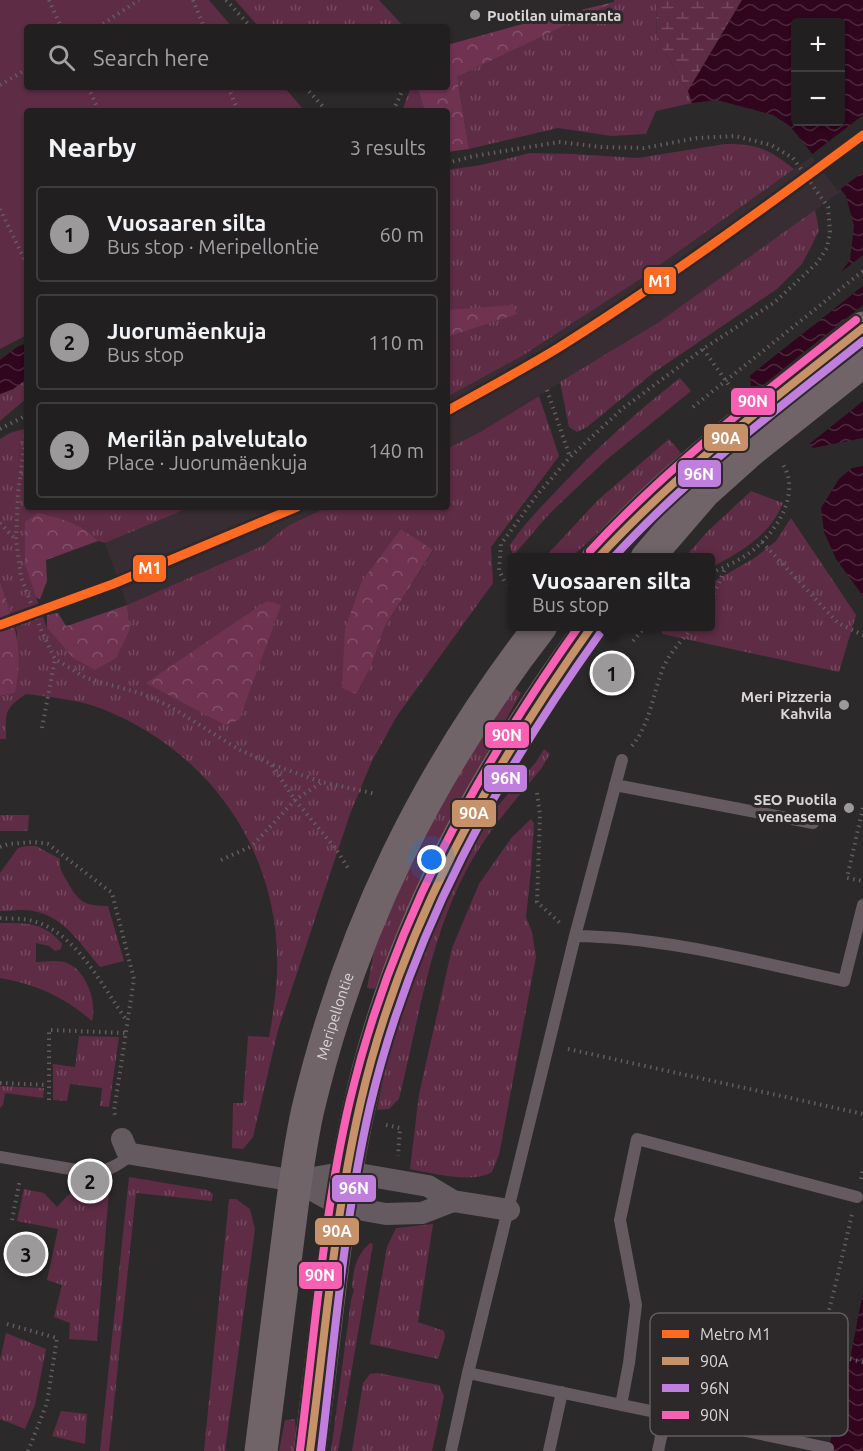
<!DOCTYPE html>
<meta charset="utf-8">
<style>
body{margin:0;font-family:Ubuntu,sans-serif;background:#2d2c2d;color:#f1f3f6}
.controls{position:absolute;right:18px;top:18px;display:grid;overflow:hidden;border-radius:6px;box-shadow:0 2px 4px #0004}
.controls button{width:54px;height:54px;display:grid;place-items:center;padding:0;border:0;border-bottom:2px solid #3e3d3e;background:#211f20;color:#f1f3f6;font:30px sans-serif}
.you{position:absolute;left:432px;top:860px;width:21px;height:21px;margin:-15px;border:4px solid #fff;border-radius:50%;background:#1a73e8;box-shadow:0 0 0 9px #1a73e833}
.badge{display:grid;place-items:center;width:39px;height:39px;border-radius:50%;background:#9c999a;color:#111;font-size:20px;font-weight:700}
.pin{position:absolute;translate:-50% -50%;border:3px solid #fff;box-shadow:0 2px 6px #0006}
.popup{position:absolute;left:508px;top:553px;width:207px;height:78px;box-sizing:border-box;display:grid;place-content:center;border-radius:6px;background:#211f20;filter:drop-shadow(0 2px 4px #0005);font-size:20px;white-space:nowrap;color:#a2a2a5}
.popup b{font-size:22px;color:#f1f3f6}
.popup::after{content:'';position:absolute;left:50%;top:100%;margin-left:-12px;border:12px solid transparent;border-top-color:#211f20}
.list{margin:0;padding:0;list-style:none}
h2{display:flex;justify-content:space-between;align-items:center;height:78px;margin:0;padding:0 24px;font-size:26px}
h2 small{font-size:20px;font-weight:400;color:#a2a2a5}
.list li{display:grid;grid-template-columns:39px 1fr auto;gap:18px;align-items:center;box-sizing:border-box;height:96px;margin:0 12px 12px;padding:0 12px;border:2px solid #3e3d3e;border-radius:6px}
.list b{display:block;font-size:22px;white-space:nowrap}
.list p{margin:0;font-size:20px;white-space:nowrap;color:#a2a2a5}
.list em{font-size:20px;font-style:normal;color:#a2a2a5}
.icon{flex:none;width:33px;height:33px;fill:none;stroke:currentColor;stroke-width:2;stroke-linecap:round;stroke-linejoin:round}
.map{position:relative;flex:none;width:863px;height:1451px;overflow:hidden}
.search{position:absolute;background:#211f20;box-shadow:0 2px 4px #0004;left:24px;top:24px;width:426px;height:66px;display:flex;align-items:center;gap:15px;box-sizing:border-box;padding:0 21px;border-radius:6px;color:#a2a2a5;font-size:22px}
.panel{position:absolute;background:#211f20;box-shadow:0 2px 4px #0004;left:24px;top:108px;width:426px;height:402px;border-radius:6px}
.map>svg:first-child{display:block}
.built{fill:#382d32}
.grass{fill:url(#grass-tufts);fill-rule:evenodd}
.forest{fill:url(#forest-crowns)}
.wetland{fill:url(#wetland-marsh)}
.garden{fill:#5e2c45}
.water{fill:url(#water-waves);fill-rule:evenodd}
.pier{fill:#2c292a}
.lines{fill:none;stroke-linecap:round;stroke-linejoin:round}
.path{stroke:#635c60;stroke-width:4;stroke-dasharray:1.5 4.5;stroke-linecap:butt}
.lane{stroke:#655a5f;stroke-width:12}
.street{stroke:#655a5f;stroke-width:22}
.primary{stroke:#706469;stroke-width:33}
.path-bridge{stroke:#635c60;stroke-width:4;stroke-dasharray:1.5 4.5;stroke-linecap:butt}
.primary-bridge{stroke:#706469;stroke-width:33}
.bus-1-casing{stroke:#2d282a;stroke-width:12}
.bus-2-casing{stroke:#2d282a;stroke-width:12}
.bus-3-casing{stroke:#2d282a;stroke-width:12}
.bus-1{stroke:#c7916a;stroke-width:8}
.bus-2{stroke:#c07fdc;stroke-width:8}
.bus-3{stroke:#f860b3;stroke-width:8}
.metro-1-casing{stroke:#2d282a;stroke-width:14}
.metro-1{stroke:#ff6a23;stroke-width:9}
.poi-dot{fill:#9c999a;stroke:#2d282a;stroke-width:2}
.labels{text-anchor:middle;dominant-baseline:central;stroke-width:6;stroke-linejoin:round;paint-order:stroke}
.poi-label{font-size:15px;font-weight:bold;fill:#d9d6d7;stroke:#2d282a;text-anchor:end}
.street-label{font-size:15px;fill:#d9d6d7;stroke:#2d282a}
.key{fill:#2d282a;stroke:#615c5e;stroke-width:1.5}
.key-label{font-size:16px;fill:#d9d6d7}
.line-badge{stroke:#2d282a;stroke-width:2}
.badge-label{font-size:16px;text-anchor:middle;font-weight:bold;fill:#fff}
</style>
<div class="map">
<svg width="863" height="1451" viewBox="0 0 863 1451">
<defs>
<pattern id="grass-tufts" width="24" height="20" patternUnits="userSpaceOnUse" patternTransform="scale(1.5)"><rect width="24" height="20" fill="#5e2c45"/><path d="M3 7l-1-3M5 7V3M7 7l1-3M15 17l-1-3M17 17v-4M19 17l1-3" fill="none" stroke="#744a5f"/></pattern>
<pattern id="forest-crowns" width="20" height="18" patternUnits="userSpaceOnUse" patternTransform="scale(1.5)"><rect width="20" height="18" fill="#6f3351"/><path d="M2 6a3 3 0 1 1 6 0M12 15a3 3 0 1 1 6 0" fill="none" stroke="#835069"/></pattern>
<pattern id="wetland-marsh" width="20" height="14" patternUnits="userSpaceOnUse" patternTransform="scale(1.5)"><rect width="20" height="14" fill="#5e2c45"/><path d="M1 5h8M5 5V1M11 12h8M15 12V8" fill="none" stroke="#744a5f"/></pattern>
<pattern id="water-waves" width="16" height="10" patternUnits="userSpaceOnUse" patternTransform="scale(1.5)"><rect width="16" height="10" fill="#30051d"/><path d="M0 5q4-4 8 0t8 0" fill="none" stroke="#4d293d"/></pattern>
</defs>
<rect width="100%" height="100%" fill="#2c292a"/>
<path class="built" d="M846,132L863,175L774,241L659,322L480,432L447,449V397L522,356L636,282Z
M191,507H328L289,525L264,545L127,605L105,543Z"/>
<path class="grass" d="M235,0H379L404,27H259Z
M614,0H656L657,40L688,91L692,103L656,111L646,134L612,136L558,128L469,149L457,77L614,2Z
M411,87H417L425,111H402Z
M725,144C757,144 769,149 794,169L636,282L522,356L447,397V170L481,165L530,153L573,154L638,158Z
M815,210L819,230L812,245L802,264L777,289L653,373L587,427L577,432L569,427L560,382L659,322Z
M680,378L691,391L605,461L549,514L513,556L510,545C523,525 541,507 558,489C596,449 636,412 680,378Z
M27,379V398L0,421V394L13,389Z
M539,396L559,456L491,547L493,583L397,716L372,761L350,814L278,1030L253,1137L243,1149L232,1148L233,1103H243L248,1036L269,1037C272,1024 273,1010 275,997C291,868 218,752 97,707C74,699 49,697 26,694C3,709 6,714 6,739H0V696L15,693L17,632L0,582V439L10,433L27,428V507H191L105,543L98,541L92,535L25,565L47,628L73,658L130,629L127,605L264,545L289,525L328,507H447V449L480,432ZM401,529L433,551L385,626L372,664L343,688L344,669Z
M669,439L681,453L585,545L571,557H545L599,499Z
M751,491L783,503C770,536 740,552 711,568V558L685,557L708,531Z
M791,518L856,615L839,672L662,634L661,627L711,626V583L753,559L776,541Z
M512,686L521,693L477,771L408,909L375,989L367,988L378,930L423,831Z
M544,749L550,754L541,769C517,798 491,828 472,860C430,933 419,1019 399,1099L389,1109L377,1110L385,1069L414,972L481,825L536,762Z
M0,815H29L28,831H0Z
M531,819L534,823L531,871L526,917L532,932L536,957L499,1155L492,1172C472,1184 432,1173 410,1169L419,1094L452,948L479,884L512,837Z
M26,846H36L60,859C59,869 62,873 67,881C78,902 85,906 108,906L124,961L100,967C81,945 64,916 33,911C23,909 11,911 0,911V873L18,848Z
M0,923C25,923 45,922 62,944L61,949L55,951L49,946L36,943V962C47,962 59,959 69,964C87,972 97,1003 92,1021C65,997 35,984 0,978Z
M79,1036L119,1037L109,1107L100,1106L102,1088L70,1084L67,1101L53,1100V1064L75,1067Z
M0,1086L44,1088L43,1098L5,1093L3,1105L0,1108Z
M86,1176L110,1178L97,1341L69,1339L70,1323L54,1317L62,1285L47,1280L58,1229L17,1221L24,1189L44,1193L57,1207Z
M129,1177L207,1190L213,1194L212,1201L136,1193L109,1451H100Z
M229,1199H236L250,1209L255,1229L225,1451H204Z
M433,1224L418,1322L444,1331L445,1337L438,1359L370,1344L387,1247L396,1228Z
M370,1243L373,1244L338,1451H331L351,1300L354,1289L352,1288C353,1270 356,1255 370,1243Z
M6,1333L46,1349L35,1405L25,1429L0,1419V1360Z
M378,1373L439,1385L444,1396L432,1451H352L363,1383L370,1374Z
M61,1411L87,1414L85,1444L52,1436Z
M295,1419L297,1451H279L285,1420Z"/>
<path class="forest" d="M614,2L457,77L469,149L447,152V111H425L417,87H447V45L519,25Z
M513,305L517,314L447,337V310Z
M38,513C59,518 83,524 98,541L46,560L47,581L40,599L36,597L25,565V522Z
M401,529L433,550L385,626L372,664L356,694L342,688L345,629L362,581Z
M0,582C15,625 24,647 15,693L0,696Z
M267,601L281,605L239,720L225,725L146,683Z
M127,605L130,629L116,658L95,670L73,658L47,628V615L58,613L66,626L70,625Z"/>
<path class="wetland" d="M656,0H742L688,91L657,40Z"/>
<path class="garden" d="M0,0H209L232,27H27V87H284L305,111H27V335L0,349Z"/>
<path class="water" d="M742,0H863V438L813,448L751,387L750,374L831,286L850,260L854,226L846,196L790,126L773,115L717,100L692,103L688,91ZM796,22H840V122H796Z
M27,343V379L13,389L0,394V360L17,347Z
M863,466V596L836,559L824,532L821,508L839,479L852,468Z
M863,1292V1451H828L850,1359Z"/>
<path class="pier" d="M863,115V172L838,191L811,155Z
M863,255V286L747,378L750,356L832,279Z
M863,305V401L807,446L753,393Z"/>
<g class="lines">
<path class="path" d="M49,0L61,27
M193,0L204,27
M226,0L251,27
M98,27L139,0
M0,85L27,69
M88,87L99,111
M228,87L238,111
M305,87L327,111
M393,111L404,87
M447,163L474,156L559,142L601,147L644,148L697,138L735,136L771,145L793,158L828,207L830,232L827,248L817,263L775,302L703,349L622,409L570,457L537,495L501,544L499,570L506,585
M0,209L27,265
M703,349L734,392
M547,390L570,457
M27,424L18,494L16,540L21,577L42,632L55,659L86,678L143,694L169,706L238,749L271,764L295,800L336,849L348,868
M0,429L27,415
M0,523L16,540
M762,542L838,623L863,635
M711,573C725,567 740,560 752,551C777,531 802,493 782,463
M711,599L720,581L725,568
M633,641L646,626
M42,728L55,659
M632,746C650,724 653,694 663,668C670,652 683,639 694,626
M273,765L322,782L376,794
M537,793L540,815L537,902L560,923
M863,808L847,878L863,881
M0,847L8,844L34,842L48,844L112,893L134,979L114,1111L115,1115
M221,860L252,846L295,800L322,782
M0,918C10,919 23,918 33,921C77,933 102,986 127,1021
M568,1049L863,1114
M0,1083L48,1085
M49,1100V1030L125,1033
M386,1125L400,1128L398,1156
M861,1179L863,1169
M12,1220L20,1179
M7,1324L57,1338L47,1403L28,1451
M850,1359L863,1362
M779,1418C786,1388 811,1365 821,1336C834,1297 842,1255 852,1215"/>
<path class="lane" d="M615,785L813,823
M575,936C666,937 756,962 844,981L863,905
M0,1157L94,1173C110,1170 120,1164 132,1154
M468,1373L828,1448
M621,1405L629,1363L636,1305L620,1220L637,1139L857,1197
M451,1451L468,1373L575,936L622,760
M549,1451L562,1392
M658,1451L666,1414"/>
<path class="street" d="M122,1139L127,1151L132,1154L296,1181L341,1206L386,1214L422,1213L453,1201
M296,1181L347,1172L428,1186L453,1201L509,1210"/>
<g class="primary">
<path d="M598,558C640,510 688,469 736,429"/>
<path d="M647,558L704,492L752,449"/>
<path id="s1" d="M261,1451C271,1377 279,1304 289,1230C294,1190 299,1149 308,1109C351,928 427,773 541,626"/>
<path d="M310,1451C328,1320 336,1185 372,1056C416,898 495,758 592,626"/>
</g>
<path class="path-bridge" d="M693,407L863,271"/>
<path class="primary-bridge" d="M736,429L863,328
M752,449L863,361"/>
<g class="bus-1-casing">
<path id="bus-1" d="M598,558C678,471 771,401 863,328
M310,1451C325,1336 334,1219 360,1105C400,929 488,773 592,626"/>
</g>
<g class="bus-2-casing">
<path id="bus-2" d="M613,558C688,476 776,410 863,341
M321,1451C335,1336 344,1219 370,1106C412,929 496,779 601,632"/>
</g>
<g class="bus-3-casing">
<path id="bus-3" d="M590,551C670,464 764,393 856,320
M300,1450C315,1333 323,1215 350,1100C392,924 475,773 579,626"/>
</g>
<use href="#bus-1" class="bus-1"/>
<use href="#bus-2" class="bus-2"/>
<use href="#bus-3" class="bus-3"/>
<g class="metro-1-casing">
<path id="metro-1" d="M447,411C484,390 522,370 558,348C663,282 763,209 863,135
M0,625L113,584L297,507"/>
</g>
<use href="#metro-1" class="metro-1"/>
</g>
<g class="poi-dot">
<circle cx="475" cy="15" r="6"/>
<circle cx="844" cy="705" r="6"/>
<circle cx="849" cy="808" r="6"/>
</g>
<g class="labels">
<g class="poi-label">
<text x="487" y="15" text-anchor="start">Puotilan uimaranta</text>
<text x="832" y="696">Meri Pizzeria<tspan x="832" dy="17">Kahvila</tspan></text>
<text x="837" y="799">SEO Puotila<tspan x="837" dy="17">veneasema</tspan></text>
</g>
<g class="street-label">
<text stroke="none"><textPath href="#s1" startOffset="442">Meripellontie</textPath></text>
</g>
</g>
<rect x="650" y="1313" width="198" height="123" rx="9" class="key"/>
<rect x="662" y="1330" width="27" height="8" fill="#ff6a23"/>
<rect x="662" y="1357" width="27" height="8" fill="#c7916a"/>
<rect x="662" y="1384" width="27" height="8" fill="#c07fdc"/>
<rect x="662" y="1411" width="27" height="8" fill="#f860b3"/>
<g class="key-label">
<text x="700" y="1340">Metro M1</text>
<text x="700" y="1367">90A</text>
<text x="700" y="1394">96N</text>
<text x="700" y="1421">90N</text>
</g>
<g class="line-badge">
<rect x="643" y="266" width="34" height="29" rx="6" fill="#ff6a23"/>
<rect x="730" y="387" width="46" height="29" rx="6" fill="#f860b3"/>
<rect x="703" y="423" width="46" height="29" rx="6" fill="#c7916a"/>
<rect x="677" y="459" width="45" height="29" rx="6" fill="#c07fdc"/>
<rect x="132" y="554" width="35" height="29" rx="6" fill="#ff6a23"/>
<rect x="484" y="721" width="46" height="28" rx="6" fill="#f860b3"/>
<rect x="483" y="764" width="45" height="29" rx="6" fill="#c07fdc"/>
<rect x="451" y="799" width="46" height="29" rx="6" fill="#c7916a"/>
<rect x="331" y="1174" width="46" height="29" rx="6" fill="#c07fdc"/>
<rect x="314" y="1217" width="46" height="29" rx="6" fill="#c7916a"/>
<rect x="298" y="1261" width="45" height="29" rx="6" fill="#f860b3"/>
</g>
<g class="badge-label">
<text x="660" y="287">M1</text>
<text x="753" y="407">90N</text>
<text x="726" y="444">90A</text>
<text x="699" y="480">96N</text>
<text x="150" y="574">M1</text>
<text x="507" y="741">90N</text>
<text x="506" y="784">96N</text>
<text x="474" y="819">90A</text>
<text x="354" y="1194">96N</text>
<text x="337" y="1237">90A</text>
<text x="320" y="1281">90N</text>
</g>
</svg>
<div class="controls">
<button>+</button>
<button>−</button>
</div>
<div class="you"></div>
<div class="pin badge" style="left:612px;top:673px">1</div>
<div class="popup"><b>Vuosaaren silta</b>Bus stop</div>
<div class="pin badge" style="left:90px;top:1181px">2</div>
<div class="pin badge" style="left:26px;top:1254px">3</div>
<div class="search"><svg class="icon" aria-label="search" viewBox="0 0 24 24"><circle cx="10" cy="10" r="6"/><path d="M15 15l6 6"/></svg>Search here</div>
<section class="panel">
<h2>Nearby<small>3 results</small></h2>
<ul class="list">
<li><span class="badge">1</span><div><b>Vuosaaren silta</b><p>Bus stop · Meripellontie</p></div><em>60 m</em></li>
<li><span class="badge">2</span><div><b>Juorumäenkuja</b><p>Bus stop</p></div><em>110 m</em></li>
<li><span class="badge">3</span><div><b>Merilän palvelutalo</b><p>Place · Juorumäenkuja</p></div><em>140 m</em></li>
</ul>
</section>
</div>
